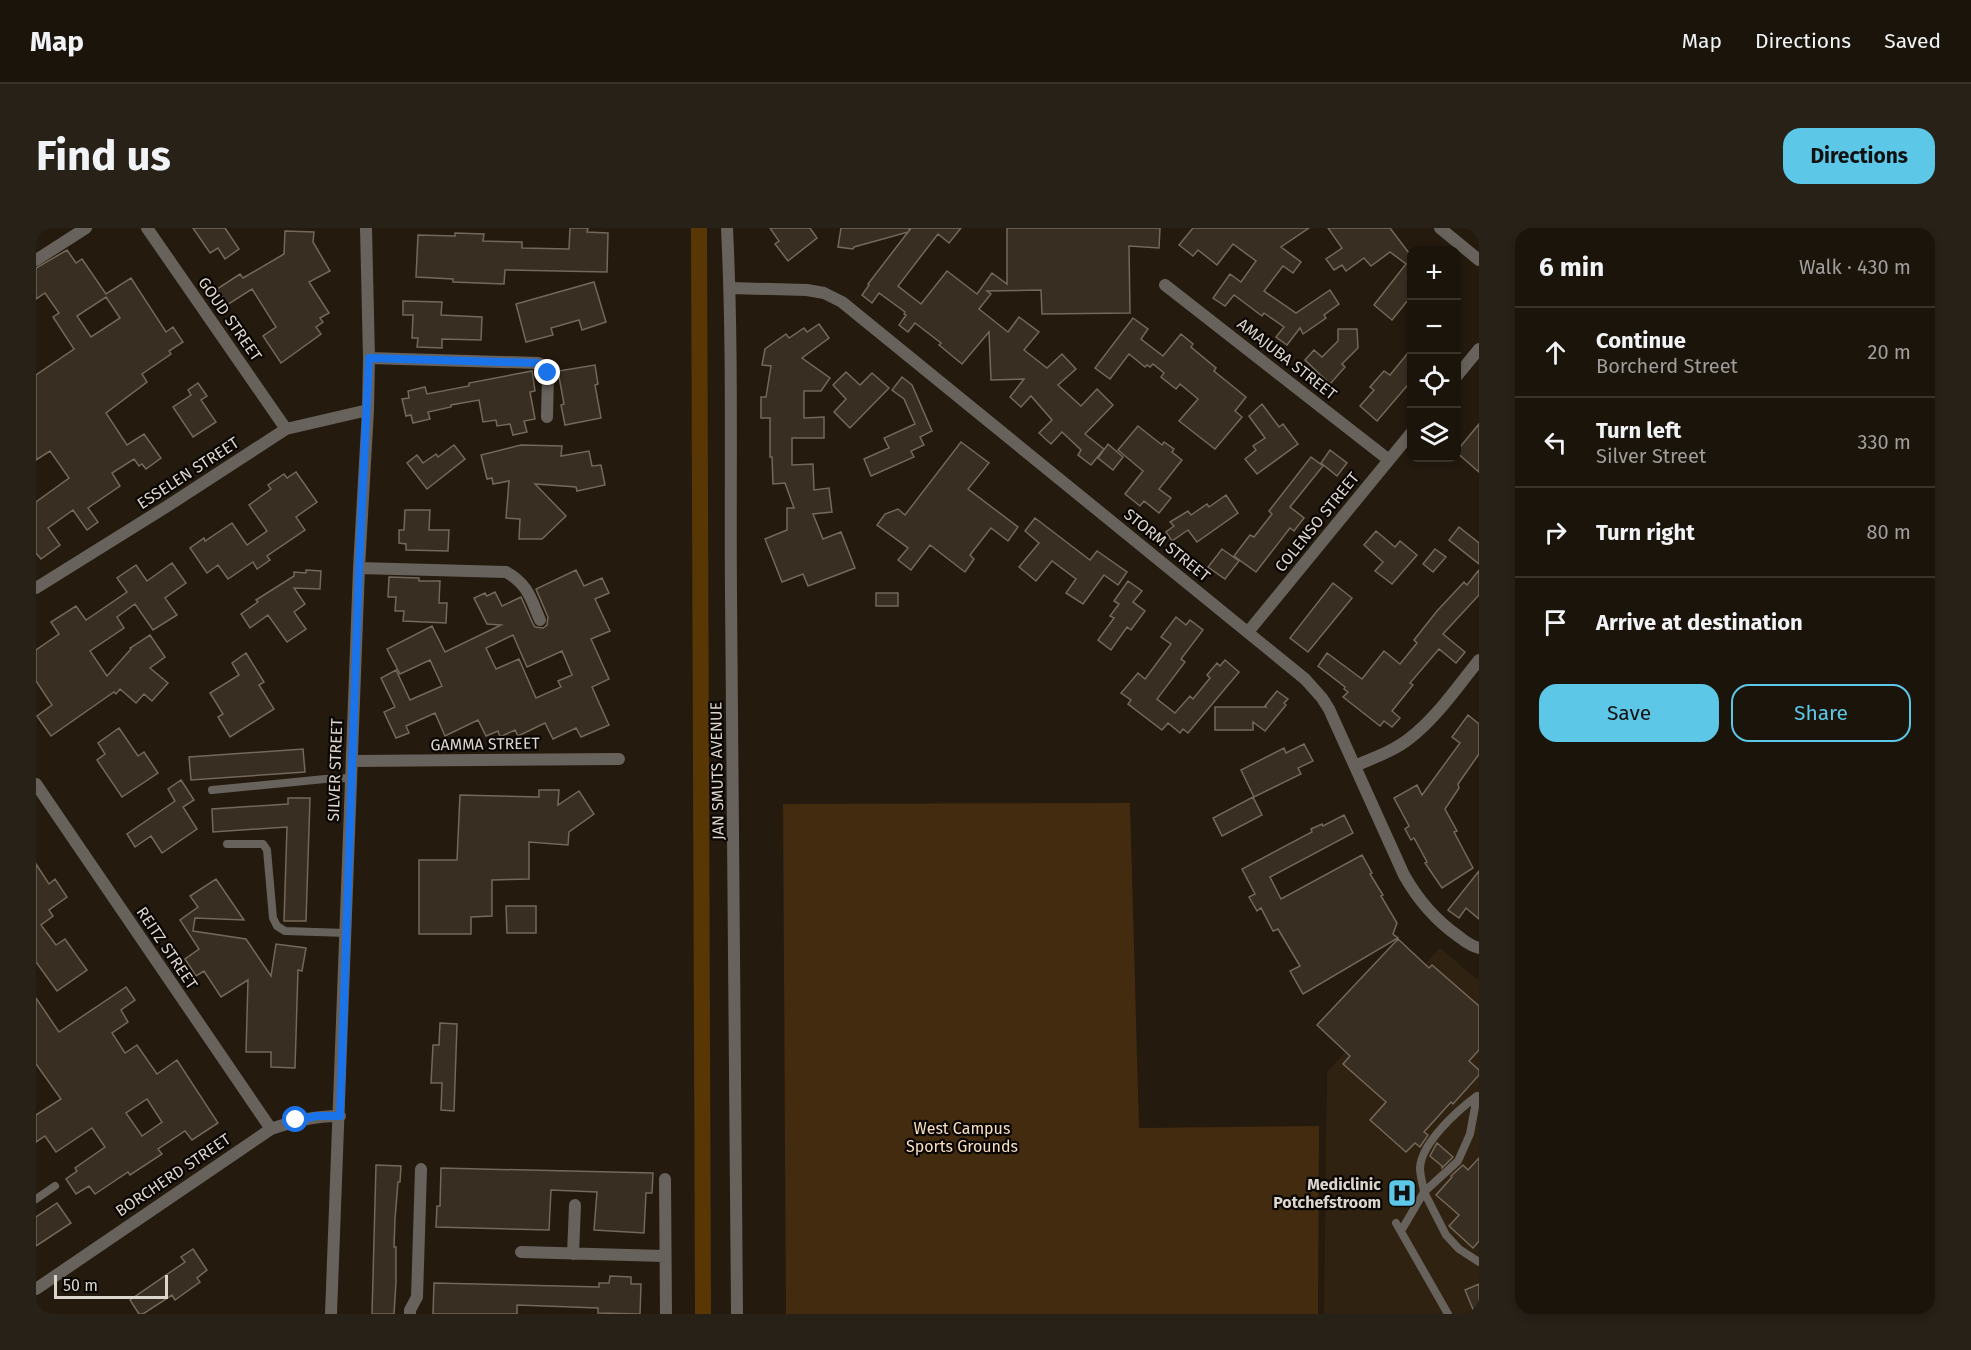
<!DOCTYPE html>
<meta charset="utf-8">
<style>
body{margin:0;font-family:"Fira Sans",sans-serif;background:#282118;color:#f1f3f6}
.controls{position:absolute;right:18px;top:18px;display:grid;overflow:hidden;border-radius:12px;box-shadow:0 3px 9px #0003}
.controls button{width:54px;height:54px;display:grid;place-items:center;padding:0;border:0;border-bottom:2px solid #39332b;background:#1b140a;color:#f1f3f6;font:30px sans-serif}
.scale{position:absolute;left:18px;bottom:15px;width:114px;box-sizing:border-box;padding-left:6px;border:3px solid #dcd5cd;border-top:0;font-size:16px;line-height:21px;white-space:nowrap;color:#dcd5cd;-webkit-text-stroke:4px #0a0603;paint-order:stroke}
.stop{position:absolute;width:18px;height:18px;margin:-14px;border:4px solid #1a73e8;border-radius:50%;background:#fff}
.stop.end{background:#1a73e8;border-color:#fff;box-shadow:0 2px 6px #0008}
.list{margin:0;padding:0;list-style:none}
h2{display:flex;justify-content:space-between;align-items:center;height:78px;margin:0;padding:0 24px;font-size:26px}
h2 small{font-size:20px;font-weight:400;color:#a09e9c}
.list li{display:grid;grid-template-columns:39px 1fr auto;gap:18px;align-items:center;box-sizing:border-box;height:90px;padding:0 24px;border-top:2px solid #39332b}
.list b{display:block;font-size:22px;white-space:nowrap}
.list p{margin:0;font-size:20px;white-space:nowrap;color:#a09e9c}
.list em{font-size:20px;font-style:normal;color:#a09e9c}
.actions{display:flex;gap:12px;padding:18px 24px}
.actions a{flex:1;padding:14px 0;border:2px solid #5cc7e7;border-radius:18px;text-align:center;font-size:21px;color:#5cc7e7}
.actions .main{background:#5cc7e7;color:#111}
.icon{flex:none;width:33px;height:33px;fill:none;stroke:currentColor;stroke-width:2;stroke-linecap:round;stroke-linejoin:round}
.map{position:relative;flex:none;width:1443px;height:1086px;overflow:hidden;border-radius:18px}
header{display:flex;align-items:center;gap:36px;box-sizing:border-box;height:84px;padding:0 30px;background:#1b140a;border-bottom:2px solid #39332b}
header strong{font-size:28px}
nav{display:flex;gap:33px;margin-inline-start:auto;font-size:21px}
.intro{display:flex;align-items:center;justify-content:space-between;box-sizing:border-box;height:144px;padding:0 36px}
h1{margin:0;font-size:42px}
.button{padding:15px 27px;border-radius:18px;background:#5cc7e7;color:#111;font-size:21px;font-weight:700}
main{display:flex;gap:36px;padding:0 36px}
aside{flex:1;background:#1b140a;border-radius:18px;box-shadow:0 3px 9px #0003}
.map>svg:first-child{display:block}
.built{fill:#302210}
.green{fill:#422b0e}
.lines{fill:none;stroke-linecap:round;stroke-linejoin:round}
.canal{stroke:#583705;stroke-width:16}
.building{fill:#392e22;stroke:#74685a;stroke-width:1.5;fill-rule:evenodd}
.service{stroke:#68625c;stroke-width:8}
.minor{stroke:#68625c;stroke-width:12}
.route{stroke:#1a73e8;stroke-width:8}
.labels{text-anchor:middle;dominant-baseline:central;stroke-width:4.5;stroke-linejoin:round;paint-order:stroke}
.street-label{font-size:16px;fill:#dcd5cd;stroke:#0a0603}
.park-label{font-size:16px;fill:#f9dec0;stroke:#0a0603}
.poi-label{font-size:16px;font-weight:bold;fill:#dcd5cd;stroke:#0a0603;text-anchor:end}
</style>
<header>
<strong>Map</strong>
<nav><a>Map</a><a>Directions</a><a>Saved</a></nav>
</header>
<div class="intro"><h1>Find us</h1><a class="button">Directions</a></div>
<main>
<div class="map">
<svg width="1443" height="1086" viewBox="0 0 1443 1086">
<rect width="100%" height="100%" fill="#241a0e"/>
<path class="built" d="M1404,720L1443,753V1086H1288L1291,844Z"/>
<path class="green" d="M1094,575L1103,900L1283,898L1282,1086H750L747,576Z"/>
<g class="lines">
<path class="canal" d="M663,0L667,1086"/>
</g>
<path class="building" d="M157,0H189L203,21L189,31L182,20L174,25Z
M534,0H552L551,4L572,5L571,44L469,42L468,56L417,54V51L380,49L382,7L419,8V5L448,6L447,13L486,14V20L533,21Z
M734,0H774L781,10L752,33L739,16L743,13Z
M805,0H873V3L875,0H925L913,15L902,6L862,58L885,76L911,43L941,66L956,45L971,56V0H1124L1123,20L1093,18L1094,85L1006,86L1005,62L951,63L955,66L943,81L972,104L983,89L1003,104L988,122L1011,140L1026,126L1040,141L1022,157L1045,178L1061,161L1077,177L1049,206L1068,221L1055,237L1042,227L1045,222L1026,204L1015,216L1003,205L1016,192L995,168L985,179L974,169L988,151L955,152L953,104L926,136L903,117L905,115L879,95L872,104L863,97L870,87L868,86L869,84L843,65L836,75L826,67L833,57L832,56L872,4L818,19L817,21L802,19Z
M1157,0H1273L1245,19L1265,34L1257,45L1247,38L1228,63L1260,85L1294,62L1303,76L1288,87L1290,90L1267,106L1264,100L1251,117L1240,109L1248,99L1228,85L1226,88L1198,67L1189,78L1177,70L1194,46L1205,54L1220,33L1197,16L1181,37L1162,22L1157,28L1143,17Z
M1292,0H1354L1376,29V67L1356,92L1338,77L1370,36L1354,24L1335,38L1328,30L1310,43L1306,37L1298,42L1290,31L1306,20Z
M249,3L278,4L277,14L294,43L273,54L293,85L284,90L287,94L280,99L285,106L245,135L227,108L240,99L216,61L191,77L181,61L204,46L207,50L248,26Z
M31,22L40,35L46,31L70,66L95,50L130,104L137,99L147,114L133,123L135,126L106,146L111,154L70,185L91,217L108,206L125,230L110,241L106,236L103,238L98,231L76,245L84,258L52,280L62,294L51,302L37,282L12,300L24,317L5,331L0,325V274L33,250L14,223L0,232V147L38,121L17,89L23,85L9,65L0,71V40ZM70,69L84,90L55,109L41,88Z
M558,54L570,94L546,102L543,92L515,100L517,107L490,114L480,76Z
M367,73L406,74L405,87L446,89L445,112L406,111V120L381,119L382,110H376L377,87H367Z
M1097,90L1112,101L1105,111L1127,128L1145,106L1157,116L1155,119L1180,140L1178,143L1210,169L1199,183L1206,189L1179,221L1143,193L1162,171L1144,156L1140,161L1125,149L1128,145L1117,136L1114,139L1111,137L1109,139L1093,126L1074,151L1059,140Z
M783,96L793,110L766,130L794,150L785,163H768V190L788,189V210H756V237L777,236L778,262L793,260L796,284L777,286L787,311L805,304L819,340L772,358L767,346L746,354L729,311L751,302V280H758L749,255L737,256L736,229H734V190H725V169H730L735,138L726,137L729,121L750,106L753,110L768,100L771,104Z
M1302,101H1321L1322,120L1306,136L1309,139L1294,156L1269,132L1278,122L1286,129L1302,113Z
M1376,120V152L1341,193L1324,178L1338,162L1334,159L1348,143L1354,147Z
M559,137L562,156L559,157L565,190L529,197L525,177L528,176L522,143Z
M496,143L499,163L494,164L499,191L488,193L491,204L477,207L474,196L461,198L460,192L447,194L443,172L415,177V179L392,184L394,191L377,195L375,187L370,188L366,171L373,170L372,163L389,159L391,166L433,158V155Z
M810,144L824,157L836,145L853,160L814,200L798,184L810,171L797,157Z
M866,149L876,157L896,203L884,209L888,217L875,223L878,229L835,248L828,231L853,220L848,210L879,196L868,171L856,162Z
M162,155L171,168L165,172L180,194L157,209L137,179L155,167L152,162Z
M1226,176L1243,199L1247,196L1262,216L1221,246L1209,231L1220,222L1217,218L1229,210L1213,188Z
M1443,196V244L1420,224Z
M1102,198L1126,217L1128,214L1138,221L1136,224L1146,232L1123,261L1135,270L1123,285L1108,273L1104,278L1089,266L1107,243L1082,222Z
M925,214L953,235L932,261L982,299L972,313L955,300L934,327L938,331L929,344L894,317L875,342L862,332L872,320L841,297L849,286L862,281L869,287Z
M1072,216L1087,229L1077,242L1062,230Z
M418,217L429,231L391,261L371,235L381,227L387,235L400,226L402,229Z
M485,217L526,218L525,228L553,223L556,238L565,237L569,257L541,263L540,259L499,256L530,288L506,311H483L484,291L470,290L473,253L457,256L456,250L451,251L445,227Z
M1294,222L1311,235L1301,248L1285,235Z
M1275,229L1287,238L1254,279L1268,290L1258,303L1254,300L1220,344L1198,328L1214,307L1218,309L1236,286L1233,283Z
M260,244L281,274L260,289L269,302L231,328L234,332L221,341L217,334L192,351L182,337L171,345L154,320L168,310L169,313L196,295L211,317L231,303L213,277L235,261L232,257L248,246L251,250Z
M1190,267L1202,285L1161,314L1152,302L1136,313L1130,304L1138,298L1134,294L1152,283L1155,287L1171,276L1173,279Z
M369,282H394L393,302H413L412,323L370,322V316L363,315V302H368Z
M999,290L1054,332L1061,323L1091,344L1082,357L1068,347L1047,376L1030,365L1040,351L1016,333L1000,353L983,339L1003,315L989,303Z
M1423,299L1443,315V336L1413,312Z
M1340,303L1359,319L1364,313L1381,327L1356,356L1339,343L1347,334L1328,317Z
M1186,321L1203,333L1189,351L1172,339Z
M1399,321L1410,329L1397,344L1387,336Z
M136,335L150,355L129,370L141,387L117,402L99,376L81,389L88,400L54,423L71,448L95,421L94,420L114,407L129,429L114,440L132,455L116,473L108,466L100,475L84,461L80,466L78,464L15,508L1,488L16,477L0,453V422L23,406L15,394L40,378L50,392L91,364L81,350L100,337L111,353Z
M270,342L285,343L284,361L258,360L269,376L258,384L270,401L251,414L232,387L214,400L205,386L222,374L220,372L258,348V344L270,345Z
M540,342L548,358L566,350L573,365L559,371L574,403L555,411L573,451L556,459L573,497L545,509L540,500L517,511L509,495L482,508L479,502L464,509L462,503L450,508L442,492L409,508L399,485L370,498L373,505L360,510L348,484L359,479L345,450L360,442L374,472L406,458L394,432L364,446L351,421L396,398L409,424L465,397L451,396L438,370L449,365L451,368L459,364L466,378L485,369L497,396L499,399L507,400L511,397L512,389L500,361ZM477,407L491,439L526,423L536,447L522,453L525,459L500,470L483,431L460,441L450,420Z
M1443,342V367L1407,406L1429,424L1420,435L1403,421L1374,455L1377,457L1356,483L1364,490L1356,499L1348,493L1344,498L1307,469L1312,464L1308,461L1309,459L1282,438L1291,425L1326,451L1348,423L1364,436L1381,415L1378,412L1401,383L1428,354L1431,357Z
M353,349L383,350V353H404L403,375H411L410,395L367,393L368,383H359L360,369H352Z
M1092,353L1106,363L1097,374L1109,383L1095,402L1091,399L1075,422L1062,412L1078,390L1074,388L1083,376L1078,373Z
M1297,355L1316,370L1272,424L1254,410Z
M840,365H862V378H840Z
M1140,389L1150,397L1154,392L1167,402L1145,431L1149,434L1121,471L1139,485L1154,468L1157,471L1174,450L1171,447L1181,435L1184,438L1189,432L1203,444L1152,505L1147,501L1144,505L1132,495L1126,502L1092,476L1095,472L1085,465L1102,445L1109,451L1135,416L1125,409Z
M210,425L228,454L223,457L238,481L194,509L182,489L187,486L174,465L203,447L196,435Z
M1241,463L1252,471L1248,475L1250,477L1229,503L1217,494V502H1179V479H1230L1229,478Z
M1432,487L1443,496V526L1422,556L1423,560L1409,581L1421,603L1418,604L1437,640L1406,660L1389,635L1391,634L1378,610L1375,612L1369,601L1373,598L1358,570L1381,557L1386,567L1424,515L1416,509Z
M83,500L102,528L108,524L122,545L86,569L61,532L69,526L62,515Z
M1268,516L1277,533L1262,540L1265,546L1218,569L1205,542L1248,520L1250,525Z
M267,521L269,544L155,552L153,529Z
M145,552L158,572L147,579L161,601L126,625L115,608L99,619L91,606L139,573L132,561Z
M503,562H523L522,577L543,563L558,586L533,604L532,617L493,614V651L456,652V688L435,689V706H383V632H421L424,567L503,569Z
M1217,569L1226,587L1186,608L1177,590Z
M252,570H274L270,693H248L251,599L177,604L176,581L252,576Z
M1308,587L1317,605L1234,649L1245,671L1326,627L1336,645L1334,646L1347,667L1345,668L1361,695L1357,706L1362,710L1267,766L1254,743L1264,738L1242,701L1237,703L1225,680L1221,683L1213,669L1219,666L1206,641L1276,604L1275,601L1286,596L1287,598Z
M0,636L13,656L19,651L31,669L13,682L17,688L5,697L20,717L29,711L51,742L21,763L0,734Z
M1443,643V691L1430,680L1423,690L1412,682Z
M180,651L208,692L159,690L157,703L210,711L235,748L240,716L270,720L266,743L262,742L259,840L235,839V824H210L212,752L185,769L168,743L160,748L149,731L163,721L144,692L162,679L154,668Z
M470,678H500V705H471Z
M1362,711L1393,740L1396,737L1443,778V822L1433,833L1443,842V847L1417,876L1415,874L1388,904L1392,907L1384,919L1379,915L1370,924L1334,892L1350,874L1307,836L1314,828L1281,797Z
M90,759L99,772L85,782L92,794L76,805L89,825L101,817L121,846L141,832L182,895L156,912L149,903L122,921L126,926L94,947L92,944L59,966L53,958L40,966L30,951L41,943L39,940L69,919L56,900L20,924L9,908L0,914V887L25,871L0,836V770L23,804ZM111,871L126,894L106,908L90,885Z
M404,795L421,796L418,883L405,882L406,855H395L397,817H403Z
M1401,915L1417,929L1406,940V938L1394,928Z
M1443,930V1013L1437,1020L1413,998L1423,987L1400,967L1416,949L1415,948L1427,937L1432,942Z
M340,937L365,938L364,954H362L359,991L358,1019H360V1054L358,1086H336Z
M405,940L617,945L616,965H610L608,1005L558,1002L561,964L515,962L513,1002L400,999L401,978H404Z
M21,975L35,995L0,1018V989Z
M157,1021L171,1042L161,1050L164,1054L139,1072L136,1067L107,1086H103L94,1072L149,1034L145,1029Z
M574,1048L595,1049V1056H605L604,1086L562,1085V1080L481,1077V1086H397L398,1055L563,1059V1055H573Z
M1443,1056V1086H1439L1429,1062Z"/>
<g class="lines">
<path class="service" d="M176,562L289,551L315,550
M191,616H227L231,622L237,690L241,698L249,703L310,705
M1441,868L1434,906L1422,933L1388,964C1387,956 1384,948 1384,940C1385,915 1422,882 1441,868Z
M0,971L19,958
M1360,995L1412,1086
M1365,1003L1388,964L1410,1007L1423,1021L1443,1034"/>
<path class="minor" d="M111,0L250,201
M691,0C697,122 694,244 695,366C698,606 700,846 701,1086
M1404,0L1443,32
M0,32L50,0
M1129,57L1353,232
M694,60L771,62L788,65L806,74L1269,451L1286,470L1293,481L1368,647C1382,672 1398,691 1422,708C1429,713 1434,718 1443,720
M333,130L502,135L509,138L512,145L511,189
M1420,149L1443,121
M323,340L470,344C492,356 495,371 504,392
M0,360L130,279L250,201L332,182
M1212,404L1376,204
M316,533L583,531
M1319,538C1337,530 1358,523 1374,510C1401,489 1422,458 1443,432
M0,556L235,901
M629,951L630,1086
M485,1024L628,1028
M537,1026L539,977
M0,1061L235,901C258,893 278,888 304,888
M295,1086L323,340L332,182L333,130L330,0
M374,1086V1082L381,1069L385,941"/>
</g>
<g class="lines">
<path class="route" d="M260,892L281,888H304L323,340L333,130L502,135L509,138L512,145"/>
</g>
<defs>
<g id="hospital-square" transform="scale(1.5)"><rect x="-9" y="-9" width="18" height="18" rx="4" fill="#5cc7e7" stroke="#0a0603"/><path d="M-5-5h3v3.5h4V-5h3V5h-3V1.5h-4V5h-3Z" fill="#111"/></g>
</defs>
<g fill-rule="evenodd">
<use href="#hospital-square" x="1366" y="965"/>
</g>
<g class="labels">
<g class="street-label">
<text transform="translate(194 91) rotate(55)">GOUD STREET</text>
<text transform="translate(1251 131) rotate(38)">AMAJUBA STREET</text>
<text transform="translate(152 245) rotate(-33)">ESSELEN STREET</text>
<text transform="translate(1281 294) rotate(-51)">COLENSO STREET</text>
<text transform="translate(1131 317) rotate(39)">STORM STREET</text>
<text transform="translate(449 516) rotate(-1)">GAMMA STREET</text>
<text transform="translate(299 542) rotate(-88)">SILVER STREET</text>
<text transform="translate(681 543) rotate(-91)">JAN SMUTS AVENUE</text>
<text transform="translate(131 720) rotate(56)">REITZ STREET</text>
<text transform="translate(137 947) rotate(-34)">BORCHERD STREET</text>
</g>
<g class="park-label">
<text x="926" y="900">West Campus<tspan x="926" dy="18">Sports Grounds</tspan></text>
</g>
<g class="poi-label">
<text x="1345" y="956">Mediclinic<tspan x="1345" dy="18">Potchefstroom</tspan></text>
</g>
</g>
</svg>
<div class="controls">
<button>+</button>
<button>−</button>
<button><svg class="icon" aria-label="locate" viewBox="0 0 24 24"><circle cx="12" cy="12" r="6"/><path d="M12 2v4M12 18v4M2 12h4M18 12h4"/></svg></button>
<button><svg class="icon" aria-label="layers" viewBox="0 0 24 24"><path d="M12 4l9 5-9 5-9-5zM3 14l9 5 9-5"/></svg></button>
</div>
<div class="scale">50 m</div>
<div class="stop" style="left:260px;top:892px"></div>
<div class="stop end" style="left:512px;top:145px"></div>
</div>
<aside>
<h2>6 min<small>Walk · 430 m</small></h2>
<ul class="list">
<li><svg class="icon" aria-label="ahead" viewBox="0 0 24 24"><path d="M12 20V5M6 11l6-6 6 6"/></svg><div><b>Continue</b><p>Borcherd Street</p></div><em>20 m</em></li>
<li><svg class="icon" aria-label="left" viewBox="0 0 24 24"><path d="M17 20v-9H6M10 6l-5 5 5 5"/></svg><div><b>Turn left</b><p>Silver Street</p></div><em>330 m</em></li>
<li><svg class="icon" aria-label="right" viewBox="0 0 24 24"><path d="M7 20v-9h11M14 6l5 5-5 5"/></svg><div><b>Turn right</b></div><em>80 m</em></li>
<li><svg class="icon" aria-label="arrive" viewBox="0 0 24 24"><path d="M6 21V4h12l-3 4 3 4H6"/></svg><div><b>Arrive at destination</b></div></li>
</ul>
<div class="actions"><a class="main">Save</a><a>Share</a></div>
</aside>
</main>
